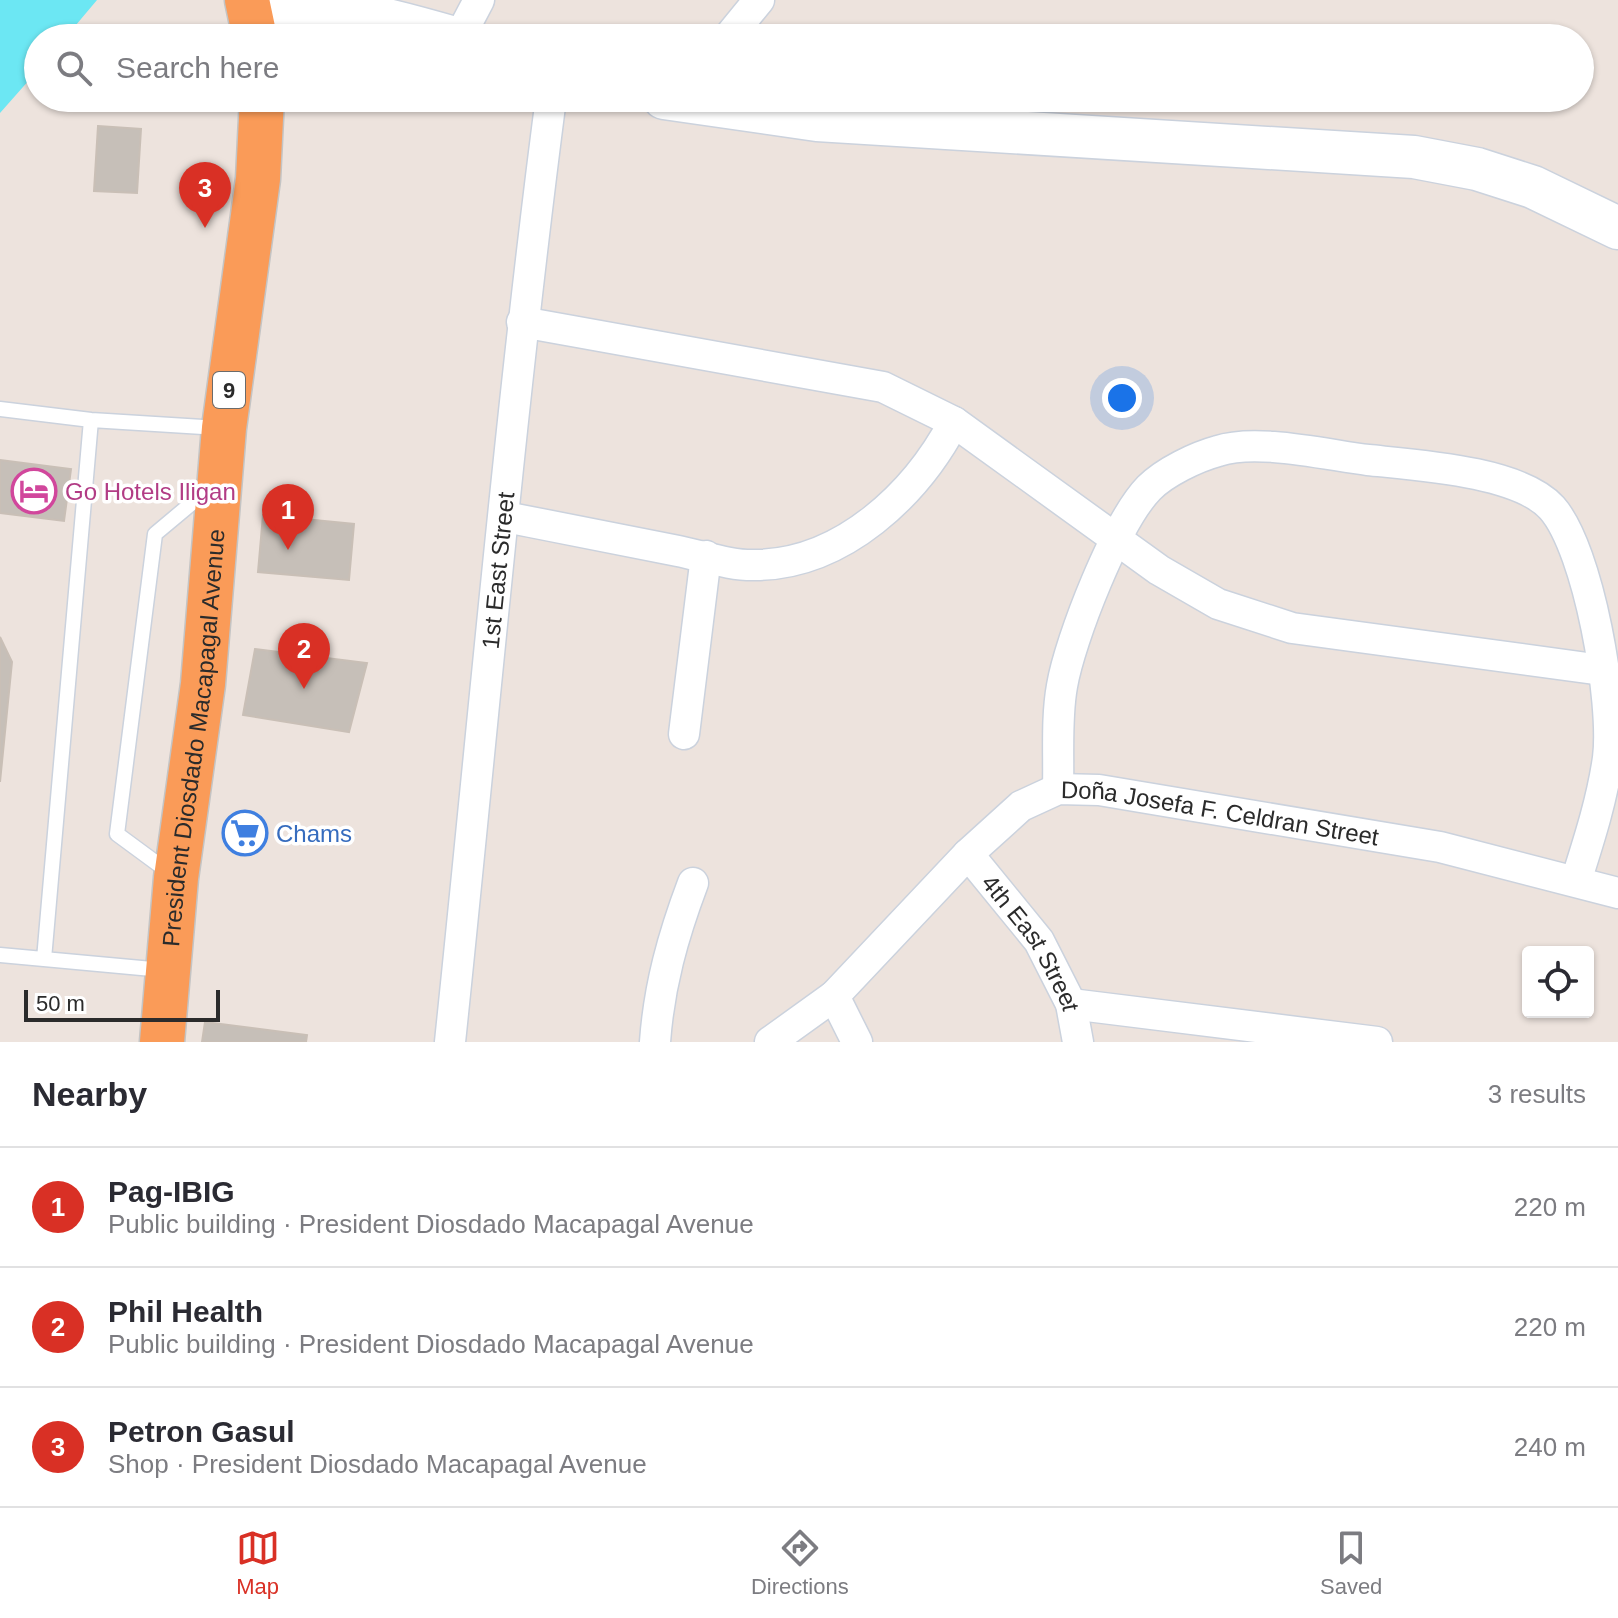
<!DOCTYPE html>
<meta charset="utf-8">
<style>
body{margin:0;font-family:Helvetica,sans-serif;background:#f2f2f3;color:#2b2b33}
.controls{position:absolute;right:24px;bottom:24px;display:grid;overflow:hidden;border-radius:8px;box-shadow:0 2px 6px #0004}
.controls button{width:72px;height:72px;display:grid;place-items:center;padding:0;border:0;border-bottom:2px solid #e1e1e2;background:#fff;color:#2b2b33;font:40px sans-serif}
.scale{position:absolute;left:24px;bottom:20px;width:196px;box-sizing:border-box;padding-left:8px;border:4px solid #2b2b2b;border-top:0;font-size:22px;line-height:28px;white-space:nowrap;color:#2b2b2b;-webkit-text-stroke:6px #fff;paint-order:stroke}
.you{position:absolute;left:1122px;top:398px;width:28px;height:28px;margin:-20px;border:6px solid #fff;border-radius:50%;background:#1a73e8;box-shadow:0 0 0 12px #1a73e833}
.badge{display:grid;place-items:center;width:52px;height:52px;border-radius:50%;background:#d93025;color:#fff;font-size:26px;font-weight:700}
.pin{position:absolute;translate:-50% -66px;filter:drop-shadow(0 2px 4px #0008)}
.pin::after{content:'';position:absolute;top:42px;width:28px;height:24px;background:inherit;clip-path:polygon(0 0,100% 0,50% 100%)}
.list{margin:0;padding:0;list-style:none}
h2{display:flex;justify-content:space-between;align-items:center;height:104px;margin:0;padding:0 32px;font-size:34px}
h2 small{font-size:26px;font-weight:400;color:#7c7c81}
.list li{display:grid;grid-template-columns:52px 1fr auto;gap:24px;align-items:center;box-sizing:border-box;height:120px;padding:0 32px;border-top:2px solid #e1e1e2}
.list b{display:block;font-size:30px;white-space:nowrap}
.list p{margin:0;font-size:26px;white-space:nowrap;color:#7c7c81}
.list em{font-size:26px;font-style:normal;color:#7c7c81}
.icon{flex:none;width:44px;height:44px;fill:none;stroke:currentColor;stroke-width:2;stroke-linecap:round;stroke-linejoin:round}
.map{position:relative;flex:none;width:1618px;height:1042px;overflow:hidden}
.search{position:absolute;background:#fff;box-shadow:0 2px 6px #0004;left:24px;right:24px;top:24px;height:88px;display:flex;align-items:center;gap:20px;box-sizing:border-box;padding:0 28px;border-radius:44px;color:#7c7c81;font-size:30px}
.sheet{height:464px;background:#fff}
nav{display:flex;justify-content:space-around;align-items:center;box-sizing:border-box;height:112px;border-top:2px solid #e1e1e2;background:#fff;font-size:22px;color:#7c7c81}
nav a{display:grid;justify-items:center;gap:4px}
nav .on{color:#d93025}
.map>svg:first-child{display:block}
.water{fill:#6ce7f3}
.building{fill:#c6bfb8;stroke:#c9bfb6;stroke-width:2}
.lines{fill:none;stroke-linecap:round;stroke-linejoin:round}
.service-casing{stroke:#cbd2dd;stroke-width:17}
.minor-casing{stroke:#cbd2dd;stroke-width:33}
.secondary-casing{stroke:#cbd2dd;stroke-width:45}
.trunk-casing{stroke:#c4c4c4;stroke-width:47}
.service{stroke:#fff;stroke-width:14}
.minor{stroke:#fff;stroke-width:30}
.secondary{stroke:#fff;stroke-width:42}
.trunk{stroke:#fa9b58;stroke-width:44}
.labels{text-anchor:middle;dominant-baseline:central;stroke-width:7;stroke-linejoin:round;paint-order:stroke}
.shield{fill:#fff;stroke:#6b6b6b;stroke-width:2}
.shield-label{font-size:22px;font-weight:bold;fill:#2b2b2b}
.hotel-label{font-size:24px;fill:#b23c85;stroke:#fff;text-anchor:start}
.street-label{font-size:24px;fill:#2b2b2b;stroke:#fff}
.shop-label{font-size:24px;fill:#366cbe;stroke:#fff;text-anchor:start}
</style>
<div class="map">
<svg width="1618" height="1042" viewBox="0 0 1618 1042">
<rect width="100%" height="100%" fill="#ede3dd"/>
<path class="water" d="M0,0H97L65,38H38V70L0,113Z"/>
<path class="building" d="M98,126L141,129L137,193L94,191Z
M0,460L71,469L64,521L0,513Z
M263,515L354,524L349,580L258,572Z
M0,637L12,662L0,782Z
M255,649L367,663L349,732L243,715Z
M205,1022L307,1035L306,1042H202Z"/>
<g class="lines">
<g class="service-casing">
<path id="service" d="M0,409L91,420L219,428
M170,873L117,834L155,534L210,488
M0,955L163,970
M44,959L91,420"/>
</g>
<g class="minor-casing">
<g id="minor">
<path d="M459,38L479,0"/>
<path d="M728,38L759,0"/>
<path d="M522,322L883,387L954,422L1159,570L1218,604L1292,628L1602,670"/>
<path d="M505,517C563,528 621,540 678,551C703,556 731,566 756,565C843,564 916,494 954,422"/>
<path d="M684,734L706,556"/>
<path d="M1058,789C1059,755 1056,719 1062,686C1070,639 1116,522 1149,488C1165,472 1196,457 1218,451C1257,438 1327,455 1368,460C1416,465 1519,471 1552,508C1589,550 1615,703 1608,758C1602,800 1589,840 1576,881"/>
<path id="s1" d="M968,854L1039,941L1071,1004L1078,1042"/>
<path d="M834,996L857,1042"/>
<path d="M1071,1004L1377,1042"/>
<path id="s2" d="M450,1042C483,727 510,412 551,98"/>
<path d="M655,1042C659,986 673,936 693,883"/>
<path id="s3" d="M770,1042L834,996L968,854L1021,806L1058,789L1099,790L1440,847L1618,893"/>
</g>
</g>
<g class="secondary-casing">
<path id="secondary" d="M249,10C321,0 385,18 454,38
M664,98L817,120L1414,157L1477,169L1533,187L1618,228"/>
</g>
<g class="trunk-casing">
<g id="trunk">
<path d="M247,0L255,38"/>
<path id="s4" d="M162,1042L176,878L203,684L224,428L258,179L262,98"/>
</g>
</g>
<use href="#service" class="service"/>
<use href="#minor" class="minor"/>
<use href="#secondary" class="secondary"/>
<use href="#trunk" class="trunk"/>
</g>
<defs>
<g id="hotel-ring" transform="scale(2.3)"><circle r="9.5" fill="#fff" stroke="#d1479c" stroke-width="1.5"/><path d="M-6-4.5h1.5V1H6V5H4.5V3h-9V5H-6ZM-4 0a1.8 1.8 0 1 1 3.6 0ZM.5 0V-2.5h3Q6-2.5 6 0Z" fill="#d1479c"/></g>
<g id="supermarket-ring" transform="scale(2.3)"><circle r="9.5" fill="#fff" stroke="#3f7fe0" stroke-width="1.5"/><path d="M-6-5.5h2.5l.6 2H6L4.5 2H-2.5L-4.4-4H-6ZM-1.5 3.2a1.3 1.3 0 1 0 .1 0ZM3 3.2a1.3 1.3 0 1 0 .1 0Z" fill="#3f7fe0"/></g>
</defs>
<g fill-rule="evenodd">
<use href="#hotel-ring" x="34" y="491"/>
<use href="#supermarket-ring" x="245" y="833"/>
</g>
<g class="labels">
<rect class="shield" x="213" y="372" width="32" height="36" rx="6"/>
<g class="shield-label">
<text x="229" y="390">9</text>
</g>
<g class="hotel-label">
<text x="65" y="491">Go Hotels Iligan</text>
</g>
<g class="street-label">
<text stroke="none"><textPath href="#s2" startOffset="474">1st East Street</textPath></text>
<text stroke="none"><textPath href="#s4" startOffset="306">President Diosdado Macapagal Avenue</textPath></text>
<text stroke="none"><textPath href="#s3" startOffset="550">Doña Josefa F. Celdran Street</textPath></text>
<text stroke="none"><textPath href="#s1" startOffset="110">4th East Street</textPath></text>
</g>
<g class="shop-label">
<text x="276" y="833">Chams</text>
</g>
</g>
</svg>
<div class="controls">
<button><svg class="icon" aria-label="locate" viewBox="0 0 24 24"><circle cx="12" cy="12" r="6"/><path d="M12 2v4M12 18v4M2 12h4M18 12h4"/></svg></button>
</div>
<div class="scale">50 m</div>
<div class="you"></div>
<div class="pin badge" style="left:288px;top:550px">1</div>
<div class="pin badge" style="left:304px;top:689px">2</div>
<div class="pin badge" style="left:205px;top:228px">3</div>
<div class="search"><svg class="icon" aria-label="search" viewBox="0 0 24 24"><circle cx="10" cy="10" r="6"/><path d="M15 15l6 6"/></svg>Search here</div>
</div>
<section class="sheet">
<h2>Nearby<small>3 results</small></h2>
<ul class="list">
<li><span class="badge">1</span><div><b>Pag-IBIG</b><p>Public building · President Diosdado Macapagal Avenue</p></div><em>220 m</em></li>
<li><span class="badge">2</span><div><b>Phil Health</b><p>Public building · President Diosdado Macapagal Avenue</p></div><em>220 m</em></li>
<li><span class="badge">3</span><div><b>Petron Gasul</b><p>Shop · President Diosdado Macapagal Avenue</p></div><em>240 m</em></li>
</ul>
</section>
<nav>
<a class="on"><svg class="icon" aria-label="map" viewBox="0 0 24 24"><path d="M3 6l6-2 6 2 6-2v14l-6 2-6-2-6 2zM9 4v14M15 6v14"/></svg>Map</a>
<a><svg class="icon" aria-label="directions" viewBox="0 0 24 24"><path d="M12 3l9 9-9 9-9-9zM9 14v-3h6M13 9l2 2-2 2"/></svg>Directions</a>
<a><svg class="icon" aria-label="saved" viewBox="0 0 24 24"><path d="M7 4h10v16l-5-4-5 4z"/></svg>Saved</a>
</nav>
